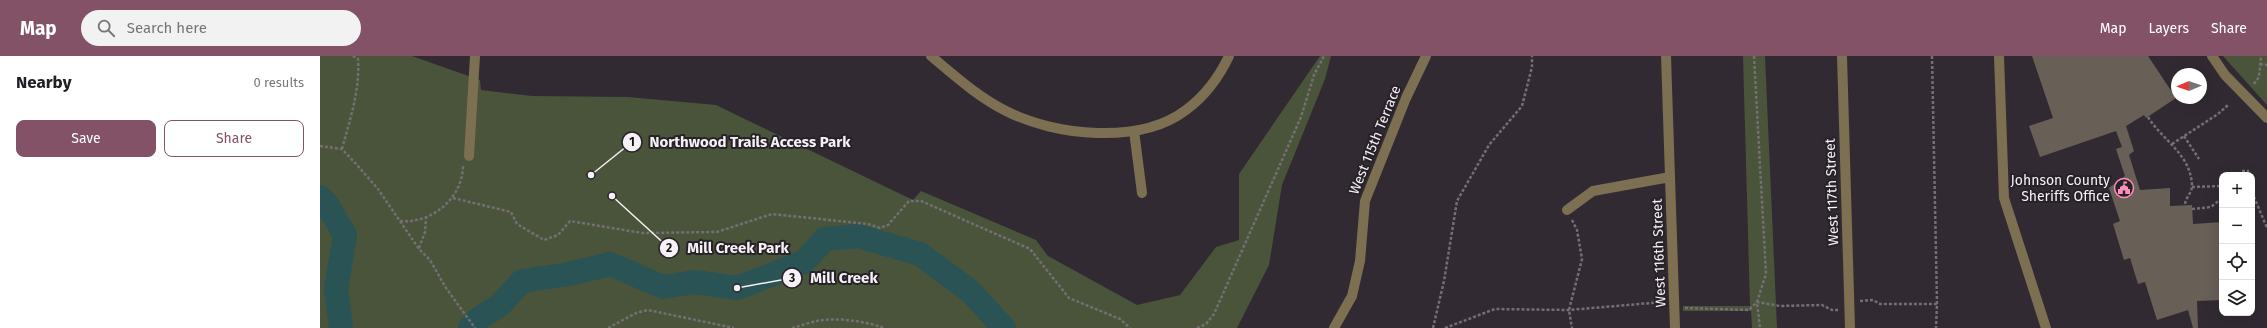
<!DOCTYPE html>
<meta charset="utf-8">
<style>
body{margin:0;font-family:"Fira Sans",sans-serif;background:#f2f2f2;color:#202124}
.controls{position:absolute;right:12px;bottom:12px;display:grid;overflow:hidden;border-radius:8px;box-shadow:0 4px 16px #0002}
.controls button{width:36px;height:36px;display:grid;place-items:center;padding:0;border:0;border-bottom:1px solid #e0e0e0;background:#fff;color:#202124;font:20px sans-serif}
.compass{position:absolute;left:1851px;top:12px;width:36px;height:36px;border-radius:50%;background:#fff;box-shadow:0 4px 16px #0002;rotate:268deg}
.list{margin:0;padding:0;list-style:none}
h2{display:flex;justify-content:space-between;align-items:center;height:52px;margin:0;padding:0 16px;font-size:17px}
h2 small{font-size:13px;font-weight:400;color:#757577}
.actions{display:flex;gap:8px;padding:12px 16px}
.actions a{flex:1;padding:9px 0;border:1px solid #845267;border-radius:8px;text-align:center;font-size:14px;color:#845267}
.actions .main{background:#845267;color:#fff}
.icon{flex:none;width:22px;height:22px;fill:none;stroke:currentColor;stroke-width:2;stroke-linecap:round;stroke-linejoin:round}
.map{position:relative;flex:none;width:1947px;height:272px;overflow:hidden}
header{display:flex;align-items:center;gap:24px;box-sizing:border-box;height:56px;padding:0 20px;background:#845267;color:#fff}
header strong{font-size:19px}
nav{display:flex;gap:22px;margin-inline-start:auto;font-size:14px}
.search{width:280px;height:36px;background:#f2f2f2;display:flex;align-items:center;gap:10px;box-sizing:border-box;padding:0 14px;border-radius:22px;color:#757577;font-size:15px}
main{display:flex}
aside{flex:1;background:#fff}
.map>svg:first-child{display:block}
.green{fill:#49543a}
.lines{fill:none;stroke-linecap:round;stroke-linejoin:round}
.river{stroke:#2a5355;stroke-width:24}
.building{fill:#685f57}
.path{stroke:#746e75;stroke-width:2.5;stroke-dasharray:3 2;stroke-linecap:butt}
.minor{stroke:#7d6f51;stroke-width:10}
.labels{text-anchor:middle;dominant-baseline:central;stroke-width:4;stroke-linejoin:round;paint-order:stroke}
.street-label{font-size:14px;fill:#f5f1f6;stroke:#272128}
.poi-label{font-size:14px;fill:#f5f1f6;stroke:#272128;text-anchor:end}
.leader{fill:none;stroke:#f5f1f6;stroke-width:1.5}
.callout-dot{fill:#f5f1f6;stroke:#272128;stroke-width:1.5}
.mark-label{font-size:12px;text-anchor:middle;font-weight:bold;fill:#111}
.callout-label{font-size:15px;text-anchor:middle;font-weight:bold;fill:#f5f1f6;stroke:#272128;stroke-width:4;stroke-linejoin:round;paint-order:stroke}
</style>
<header>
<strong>Map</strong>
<div class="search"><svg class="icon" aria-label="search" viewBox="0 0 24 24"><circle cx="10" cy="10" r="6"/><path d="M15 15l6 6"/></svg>Search here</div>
<nav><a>Map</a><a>Layers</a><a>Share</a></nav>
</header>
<main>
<aside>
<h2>Nearby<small>0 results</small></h2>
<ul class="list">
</ul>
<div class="actions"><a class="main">Save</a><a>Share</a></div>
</aside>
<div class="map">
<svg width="1947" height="272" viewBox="0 0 1947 272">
<rect width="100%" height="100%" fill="#312a32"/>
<path class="green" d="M0,0H92L160,24L161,34L212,40L308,41L396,49L593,144L601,135L716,184L728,200L817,249L860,239L896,191L919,184V118L1000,0H1011L1005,23L962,129L949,209L917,272H0Z
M1423,0H1445L1457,272H1432L1431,255H1363V250H1430Z
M1903,0H1947V49Z"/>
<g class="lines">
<path class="river" d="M0,141L6,147L25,179L16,233L21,272
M150,272L158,263L180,249L202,225L249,218L290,208L343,231L375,226L417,232L484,206L505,183L538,180L600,198L650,235L684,272"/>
</g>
<path class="building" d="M1712,0H1828L1856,42L1826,62L1824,59L1806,70L1814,95L1809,99L1820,134L1850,132V150L1872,149L1873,168L1902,166V244L1877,245L1878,272H1873L1868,254L1837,264L1825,226L1818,228L1810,202L1804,204L1793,168L1800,165L1789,132L1805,120L1796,93L1802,91L1796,75L1720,101L1709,70L1733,62Z"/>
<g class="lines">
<path class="path" d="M1434,0L1446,218L1437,246L1440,272
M1612,0L1617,248L1616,272
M1940,8L1947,9
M1934,28L1939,21L1941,0
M1828,61C1843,85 1871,98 1872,130C1872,137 1865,142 1865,149
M1864,80L1879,103
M1852,88L1898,58L1908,49
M0,90L22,93L37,109L58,133L99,193L110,204L126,232L155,272
M22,93C30,63 40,35 38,3L33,0
M1921,119V115H1929
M1872,131L1902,130
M1932,136L1947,172
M133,142L191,156L197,168L224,184L238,179L250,165L322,177L397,176L452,158L548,168L560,172L568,169L589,145H601L710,193L749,242L800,263L810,272
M1872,153L1891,151L1902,142
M1252,164L1257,174L1262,203L1249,254L1252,272
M80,165C112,168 143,142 143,109
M99,192L105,176L106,162
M1540,245L1553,244L1560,248H1617
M1365,252L1429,254L1437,246L1460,250L1502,249L1512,254H1519
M288,272L316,257L328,254L414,272
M472,272C480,270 488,267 496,265C517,261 544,265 564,272
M877,272L886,268L894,258L981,61L994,19L1004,0
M1113,272L1124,225L1137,145L1169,89L1202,50L1212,11V0
M1125,272L1175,253L1249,254L1343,246"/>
<path class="minor" d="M611,0C635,20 658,41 686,55C735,80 820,89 866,54C885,40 899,21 909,0
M1346,0L1355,272
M1522,0L1530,272
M1679,0L1684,142L1726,272
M1892,0L1905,19L1947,62
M814,75L822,137
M149,100L155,0
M1247,154L1273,135L1350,121
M1014,272L1032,240L1040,205L1045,145L1086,42L1106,0"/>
</g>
<defs>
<g id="civic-ring" transform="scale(1)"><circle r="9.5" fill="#272128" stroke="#ff8eb9" stroke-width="1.5"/><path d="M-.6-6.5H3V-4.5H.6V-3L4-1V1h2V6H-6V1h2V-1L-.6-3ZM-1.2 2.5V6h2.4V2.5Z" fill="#ff8eb9"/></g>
</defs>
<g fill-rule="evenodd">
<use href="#civic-ring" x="1804" y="132"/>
</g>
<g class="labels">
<g class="street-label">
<text transform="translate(1055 84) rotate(-68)">West 115th Terrace</text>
<text transform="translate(1512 136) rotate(-92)">West 117th Street</text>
<text transform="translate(1339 197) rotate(-92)">West 116th Street</text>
</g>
<g class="poi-label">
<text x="1790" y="124">Johnson County<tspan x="1790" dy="16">Sheriffs Office</tspan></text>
</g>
</g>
<path class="leader" d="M271 119L312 86M292 140L349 192M417 232L472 222"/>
<g class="callout-dot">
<circle cx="271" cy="119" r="4"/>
<circle cx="292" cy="140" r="4"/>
<circle cx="417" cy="232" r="4"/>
<circle cx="312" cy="86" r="10"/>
<circle cx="349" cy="192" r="10"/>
<circle cx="472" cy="222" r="10"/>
</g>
<g class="mark-label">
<text x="312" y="90">1</text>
<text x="349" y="196">2</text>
<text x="472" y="226">3</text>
</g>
<g class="callout-label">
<text x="430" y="91">Northwood Trails Access Park</text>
<text x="418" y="197">Mill Creek Park</text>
<text x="524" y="227">Mill Creek</text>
</g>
</svg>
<div class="controls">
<button>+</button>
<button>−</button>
<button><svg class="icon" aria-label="locate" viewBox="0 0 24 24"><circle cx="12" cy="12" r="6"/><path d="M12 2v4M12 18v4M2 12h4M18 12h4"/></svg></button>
<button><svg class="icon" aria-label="layers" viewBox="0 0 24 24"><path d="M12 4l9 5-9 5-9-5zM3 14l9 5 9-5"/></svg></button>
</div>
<svg class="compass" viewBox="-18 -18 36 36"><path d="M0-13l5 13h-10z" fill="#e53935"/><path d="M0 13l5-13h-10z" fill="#757577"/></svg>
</div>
</main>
